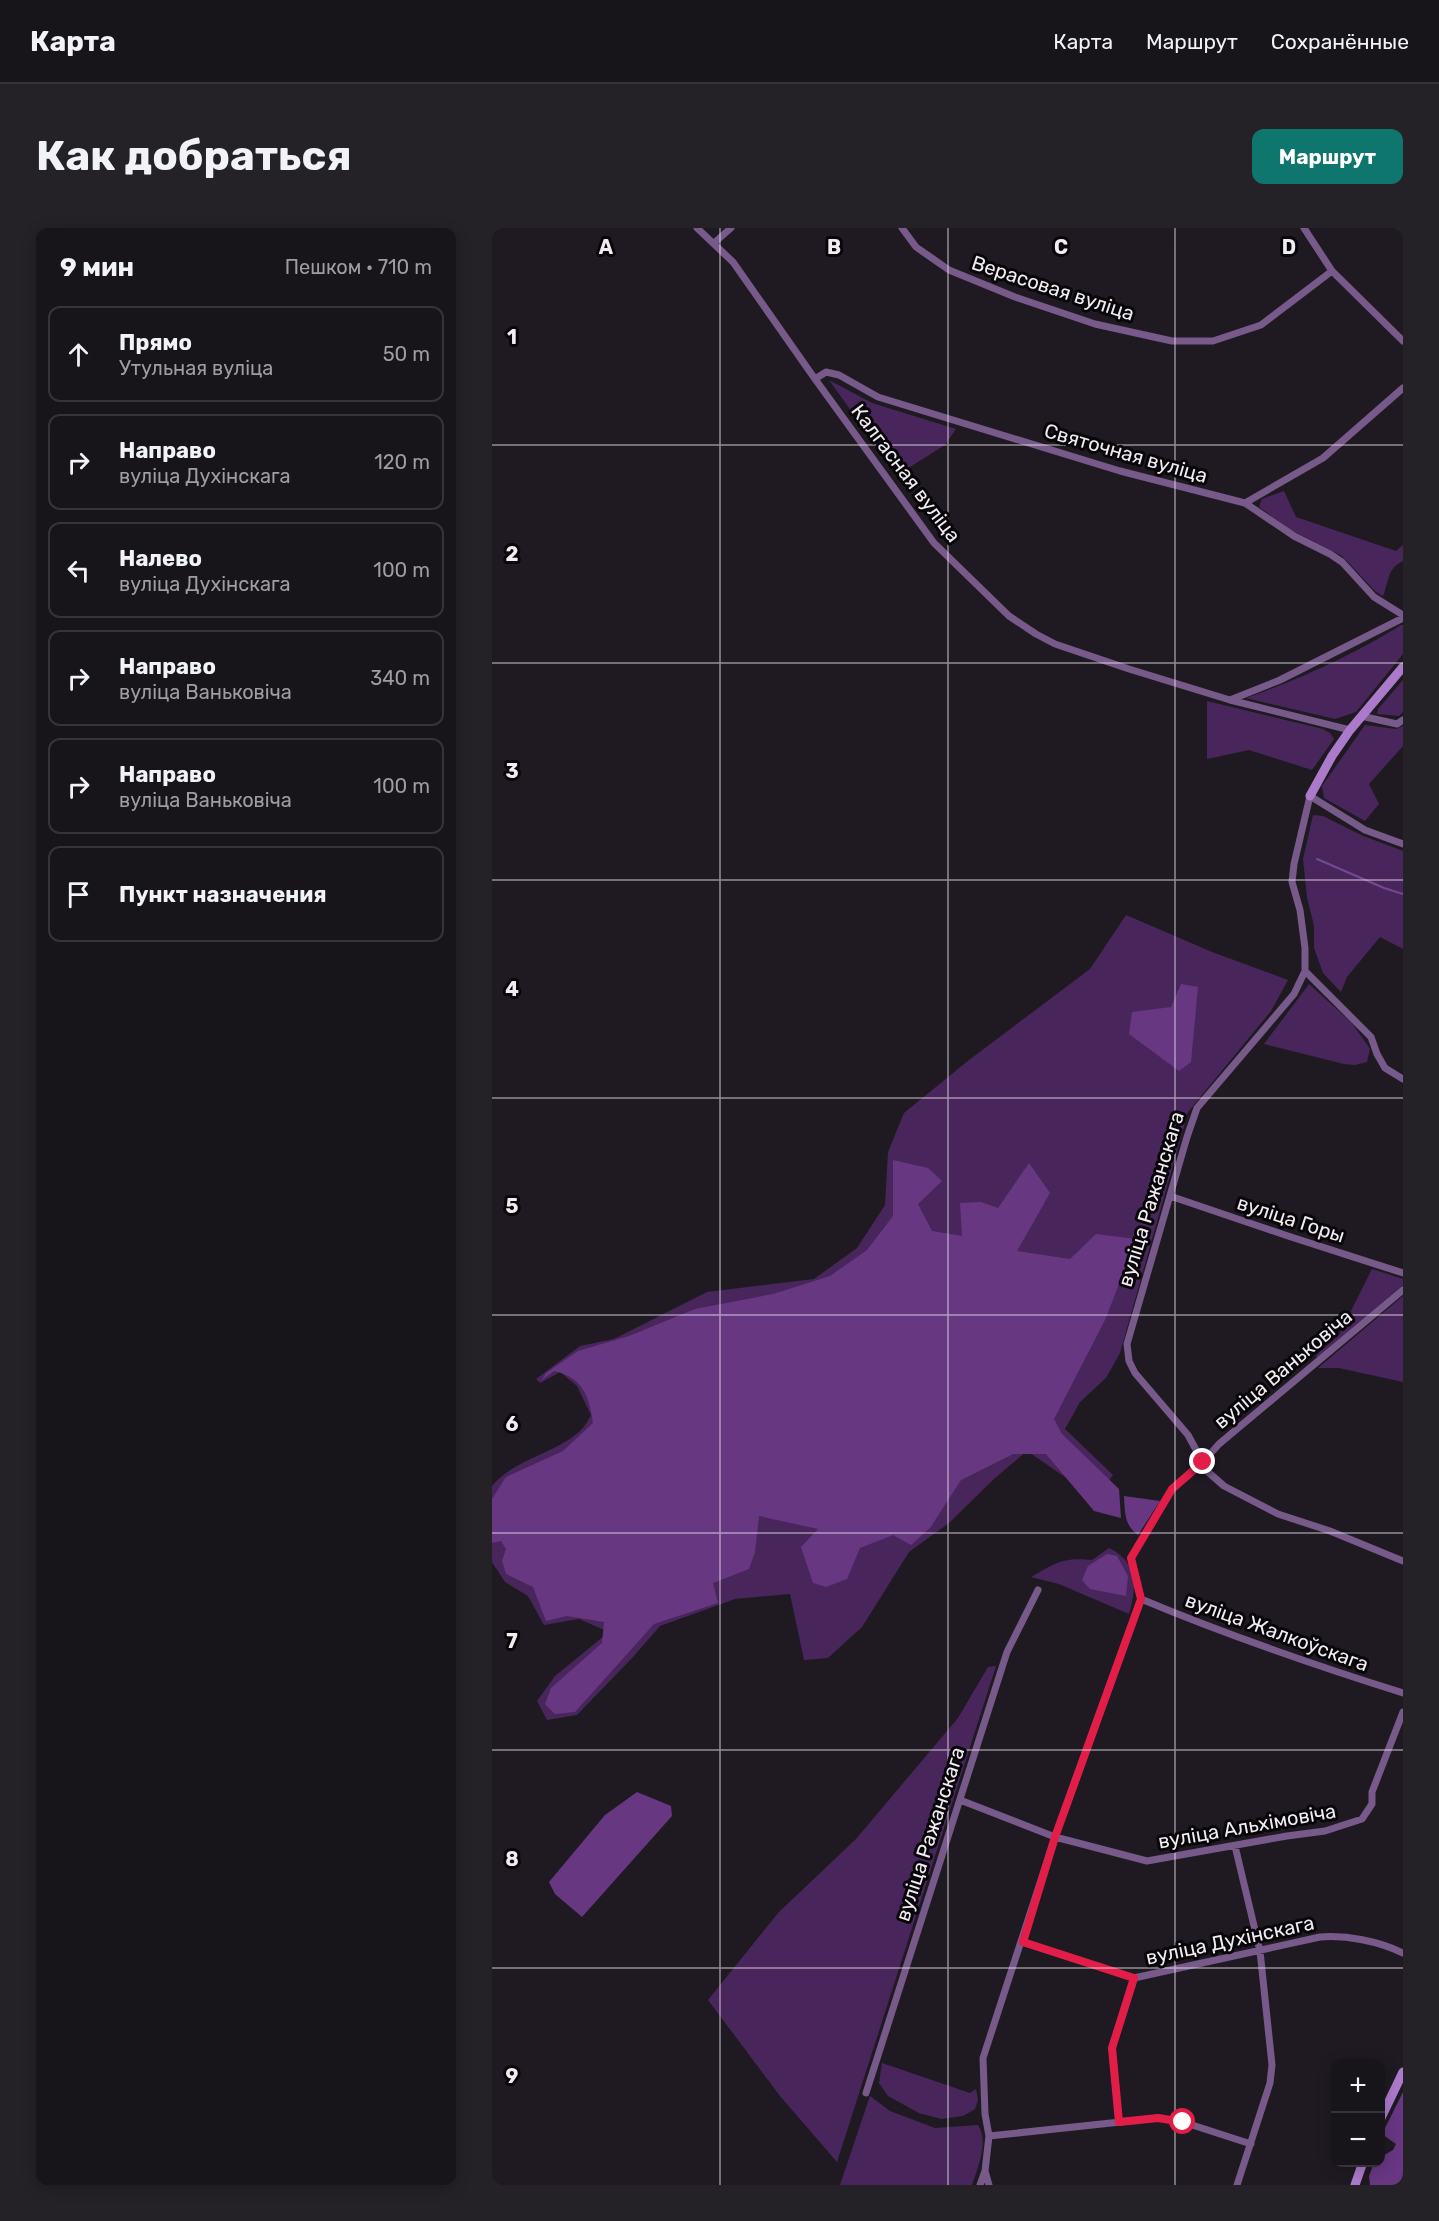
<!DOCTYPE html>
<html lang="ru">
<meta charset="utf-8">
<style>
body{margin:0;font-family:Rubik,sans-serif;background:#242127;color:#f1f3f6}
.controls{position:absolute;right:18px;bottom:18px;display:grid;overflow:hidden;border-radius:12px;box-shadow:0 3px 15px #0003}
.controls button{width:54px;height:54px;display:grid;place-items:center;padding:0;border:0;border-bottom:2px solid #363339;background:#17141a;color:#f1f3f6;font:30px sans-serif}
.stop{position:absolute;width:18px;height:18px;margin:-14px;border:4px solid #e11d48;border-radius:50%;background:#fff}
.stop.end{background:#e11d48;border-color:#fff;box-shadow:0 2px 6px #0008}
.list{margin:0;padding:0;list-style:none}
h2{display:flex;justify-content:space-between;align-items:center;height:78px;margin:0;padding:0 24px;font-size:26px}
h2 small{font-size:20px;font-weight:400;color:#9e9ea2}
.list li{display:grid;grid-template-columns:39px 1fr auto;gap:18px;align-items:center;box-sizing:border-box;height:96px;margin:0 12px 12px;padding:0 12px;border:2px solid #363339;border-radius:12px}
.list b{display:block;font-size:22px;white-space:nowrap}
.list p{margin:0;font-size:20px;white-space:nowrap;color:#9e9ea2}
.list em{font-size:20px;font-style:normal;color:#9e9ea2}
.icon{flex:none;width:33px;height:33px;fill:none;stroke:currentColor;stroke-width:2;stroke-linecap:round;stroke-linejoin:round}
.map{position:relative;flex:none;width:911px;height:1957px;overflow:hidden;border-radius:12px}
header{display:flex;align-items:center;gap:36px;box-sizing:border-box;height:84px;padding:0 30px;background:#17141a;border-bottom:2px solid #363339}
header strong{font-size:28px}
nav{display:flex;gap:33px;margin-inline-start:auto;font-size:21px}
.intro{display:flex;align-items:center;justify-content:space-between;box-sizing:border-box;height:144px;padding:0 36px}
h1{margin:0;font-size:42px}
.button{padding:15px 27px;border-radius:12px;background:#0f766e;color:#fff;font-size:21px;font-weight:700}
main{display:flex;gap:36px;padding:0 36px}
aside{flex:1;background:#17141a;border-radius:12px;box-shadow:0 3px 15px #0003}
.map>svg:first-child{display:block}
.green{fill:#48265c}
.forest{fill:#673782}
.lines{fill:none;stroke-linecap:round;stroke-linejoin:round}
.stream{stroke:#774793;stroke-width:2}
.street{stroke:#77598a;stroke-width:7}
.secondary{stroke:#ac7acb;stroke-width:9}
.route{stroke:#e11d48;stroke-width:8}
.grid{fill:none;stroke:#f0ecf2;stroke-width:1.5;stroke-opacity:0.55}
.labels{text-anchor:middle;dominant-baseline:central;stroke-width:6;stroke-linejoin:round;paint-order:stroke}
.street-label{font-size:20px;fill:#f0ecf2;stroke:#080609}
.grid-label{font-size:20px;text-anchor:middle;font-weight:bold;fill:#f0ecf2;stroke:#080609;stroke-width:6;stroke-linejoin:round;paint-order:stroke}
</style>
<header>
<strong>Карта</strong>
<nav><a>Карта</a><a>Маршрут</a><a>Сохранённые</a></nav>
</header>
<div class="intro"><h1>Как добраться</h1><a class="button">Маршрут</a></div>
<main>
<aside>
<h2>9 мин<small>Пешком · 710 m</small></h2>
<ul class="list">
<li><svg class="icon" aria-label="ahead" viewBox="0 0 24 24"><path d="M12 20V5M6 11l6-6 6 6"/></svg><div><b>Прямо</b><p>Утульная вуліца</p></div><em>50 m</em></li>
<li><svg class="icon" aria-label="right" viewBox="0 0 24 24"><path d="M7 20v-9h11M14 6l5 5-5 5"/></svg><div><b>Направо</b><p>вуліца Духінскага</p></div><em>120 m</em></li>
<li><svg class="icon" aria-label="left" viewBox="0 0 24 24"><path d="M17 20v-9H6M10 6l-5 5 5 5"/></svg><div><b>Налево</b><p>вуліца Духінскага</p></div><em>100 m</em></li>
<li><svg class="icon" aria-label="right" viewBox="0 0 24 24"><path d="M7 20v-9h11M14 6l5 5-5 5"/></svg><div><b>Направо</b><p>вуліца Ваньковіча</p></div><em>340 m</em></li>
<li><svg class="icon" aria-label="right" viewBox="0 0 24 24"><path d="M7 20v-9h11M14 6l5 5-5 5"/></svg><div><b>Направо</b><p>вуліца Ваньковіча</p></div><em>100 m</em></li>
<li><svg class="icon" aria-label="arrive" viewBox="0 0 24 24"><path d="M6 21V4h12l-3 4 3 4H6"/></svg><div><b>Пункт назначения</b></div></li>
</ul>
</aside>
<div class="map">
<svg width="911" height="1957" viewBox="0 0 911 1957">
<rect width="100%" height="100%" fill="#1f1a22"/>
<path class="green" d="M337,152L380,175L464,201L453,217L405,247Z
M792,263L804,289L904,323L911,317V333C895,340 897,354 891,368L884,364L850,328L799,302L767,279L770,271Z
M909,397H911V426L864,484L843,491L754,470C804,453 865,425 909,397Z
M911,452V484L907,488L885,486L886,481Z
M715,473L831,501L838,505L842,511L820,542L757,522L715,531Z
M873,497L904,501L911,498V518L877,556L887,576L873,593L832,570L830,558Z
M821,587L831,588L869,607L911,623V721L888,709L855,749L849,764L831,745L822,720V698L815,669L811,631Z
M634,687L720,724L796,752L779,783L696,884L628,1125L614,1150L588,1174L573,1201L621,1247L604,1270L535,1223L503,1250L457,1295L417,1324L370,1399L336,1430L312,1432L298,1366L243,1371L168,1398L141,1429L85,1487L55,1492L45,1473L63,1448L117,1404L87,1391L52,1397L36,1368L13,1354L0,1334V1258C22,1231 63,1226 88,1203C93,1199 96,1192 99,1187L85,1158L68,1144L48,1155L44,1151L88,1118L122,1111L215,1064L322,1051L365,1020L393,977L396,924L412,885L477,832L598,741Z
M817,756L860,795L878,821L875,834L863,837L852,836L772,816Z
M880,1041L911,1051V1057L826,1129L823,1128L847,1107Z
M911,1068V1154L847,1140H826Z
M617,1320C646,1334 645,1359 637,1386L567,1356L539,1349C564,1335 570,1329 600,1332Z
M504,1438L345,1934L288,1868L216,1772L287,1684L364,1611L466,1490L496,1439Z
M390,1835L478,1865L484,1861L486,1872L483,1881L471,1888L449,1891L427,1885L396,1868L387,1855Z
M378,1868L398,1883L443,1900L486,1897C497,1914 486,1939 480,1957H348Z"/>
<path class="forest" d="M689,756L706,759L699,834L687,843L637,806L640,784L679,779Z
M401,932L436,940L450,953L426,976L440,1003L470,1008L468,975L489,974L506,980L537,935L558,965L525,1023L578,1031L604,1006L644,1011L614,1090L562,1191L570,1206L627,1261L629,1290L602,1283L554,1226H521L469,1252L438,1300L419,1317L401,1307L368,1320L355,1351L334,1359L321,1355L309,1319L326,1301L267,1288L263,1324L257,1341L221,1355L226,1375L162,1396L83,1484L63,1486L53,1476L59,1460L110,1415L112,1394L75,1388L54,1393L41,1359L14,1346L10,1333L14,1321L9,1313L0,1315V1271L14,1249L71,1223L101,1195C98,1170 91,1149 62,1143L50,1152L54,1145L86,1123L137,1108L203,1081L281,1066L338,1048L375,1022L401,988Z
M632,1268L668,1273L646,1307C632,1297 633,1284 632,1268Z
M615,1326L625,1328L636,1348L634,1368L598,1361L590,1352L596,1338Z
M145,1564L179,1578L180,1588L90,1689L63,1666L57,1654L113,1587Z
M911,1864V1957H878L877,1948L882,1935L888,1934L889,1929L901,1922L904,1916L890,1906Z"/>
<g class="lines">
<path class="stream" d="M825,631L892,660L911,666"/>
<path class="street" d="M205,0L241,34L323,151L442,315L517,388L544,406L563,416L637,441L738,472L858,502
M410,0L424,19L457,42L523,69L603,96L680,113H721L769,97L840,43
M812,0L840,43L911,113
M222,15L239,0
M323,151L334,144L347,147L386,169L628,243L753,275L831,230L911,160
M753,275L802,308L838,326L850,334L882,369L911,387
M738,472L788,452L911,390
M869,488L905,496L911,492
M911,616L873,602L818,568L802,636L800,654L808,682L813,720V743L802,766L705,880L695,909L635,1116L637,1133L643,1145L696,1207L716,1244L732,1258L786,1286L838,1303L911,1333
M813,743L879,809L885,826L893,840L911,851
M678,968L796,1008L911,1045
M649,1371C735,1407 822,1437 911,1465
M468,1572L563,1609L655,1633L795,1608L833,1603L870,1591L880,1576V1564L911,1484
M743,1618L768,1723L780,1837L778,1855L745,1957
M530,1714L642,1750L828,1709C855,1707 886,1713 911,1725
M374,1865L515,1424L546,1362
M627,1894L620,1820L642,1750
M497,1908L666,1890L691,1894L759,1916
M488,1957L493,1943
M497,1957L493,1943L497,1908L493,1886L491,1830L563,1609L649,1371L639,1330L680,1261L711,1234L727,1216L911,1062"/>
<path class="secondary" d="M818,568L840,528L858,502L911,439
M888,1892L911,1844
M863,1957L871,1934"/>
</g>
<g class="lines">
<path class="route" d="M691,1894L666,1890L627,1894L620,1820L642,1750L531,1714L563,1609L649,1371L639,1330L680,1261L711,1234"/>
</g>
<path class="grid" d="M228,0V1957M456,0V1957M683,0V1957M0,217H911M0,435H911M0,652H911M0,870H911M0,1087H911M0,1305H911M0,1522H911M0,1740H911"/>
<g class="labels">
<g class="street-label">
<text transform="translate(561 60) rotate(18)">Верасовая вуліца</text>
<text transform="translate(634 225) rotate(16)">Святочная вуліца</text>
<text transform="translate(414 245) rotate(53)">Калгасная вуліца</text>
<text transform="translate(659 971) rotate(-73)">вуліца Ражанскага</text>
<text transform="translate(799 991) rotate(18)">вуліца Горы</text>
<text transform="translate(791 1141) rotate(-40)">вуліца Ваньковіча</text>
<text transform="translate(785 1404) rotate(20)">вуліца Жалкоўскага</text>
<text transform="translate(755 1598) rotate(-10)">вуліца Альхімовіча</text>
<text transform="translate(438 1606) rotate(-72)">вуліца Ражанскага</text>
<text transform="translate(738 1712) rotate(-12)">вуліца Духінскага</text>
</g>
</g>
<g class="grid-label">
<text x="114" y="26">A</text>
<text x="342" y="26">B</text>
<text x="569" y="26">C</text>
<text x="797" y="26">D</text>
<text x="20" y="116">1</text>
<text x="20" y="333">2</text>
<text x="20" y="550">3</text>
<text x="20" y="768">4</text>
<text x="20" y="985">5</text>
<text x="20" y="1203">6</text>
<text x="20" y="1420">7</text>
<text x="20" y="1638">8</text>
<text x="20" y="1855">9</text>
</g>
</svg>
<div class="controls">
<button>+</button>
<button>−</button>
</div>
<div class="stop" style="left:691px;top:1894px"></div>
<div class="stop end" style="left:711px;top:1234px"></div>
</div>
</main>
